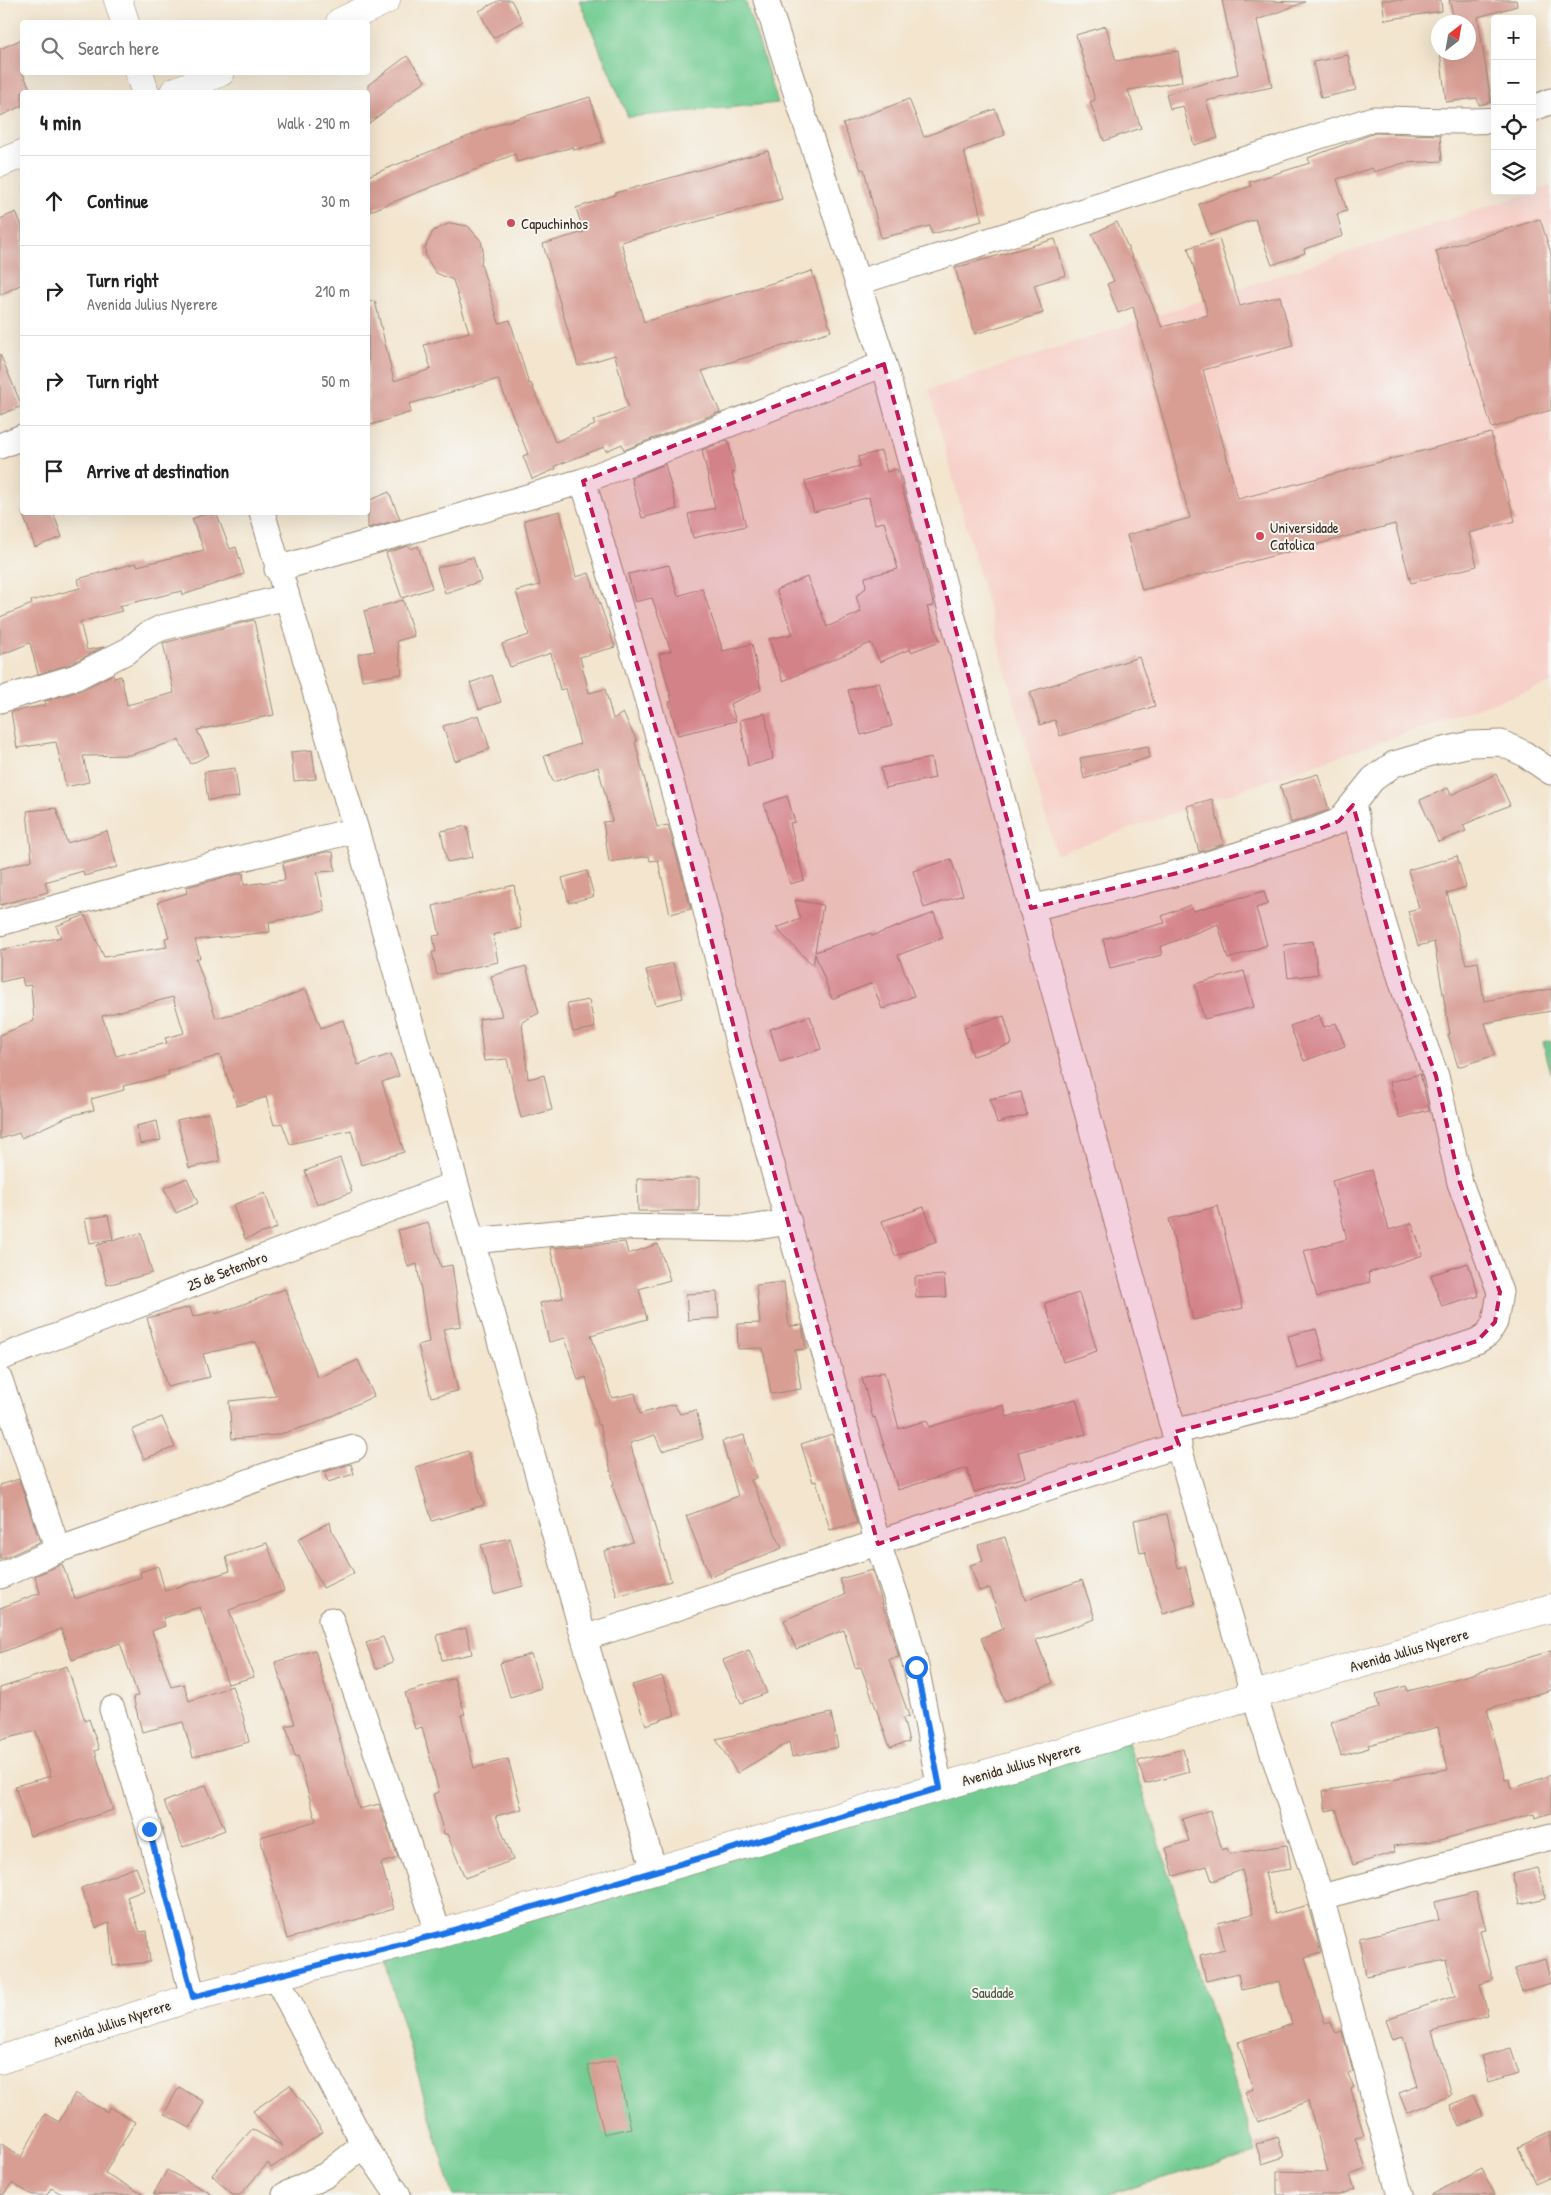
<!DOCTYPE html>
<meta charset="utf-8">
<style>
body{margin:0;font-family:"Patrick Hand",sans-serif;background:#f2f2f2;color:#222}
.controls{position:absolute;right:15px;top:15px;display:grid;overflow:hidden;border-radius:5px;box-shadow:0 5px 20px #0002}
.controls button{width:45px;height:45px;display:grid;place-items:center;padding:0;border:0;border-bottom:1px solid #e0e0e0;background:#fff;color:#222;font:25px sans-serif}
.compass{position:absolute;left:1431px;top:15px;width:45px;height:45px;border-radius:50%;background:#fff;box-shadow:0 5px 20px #0002;rotate:31deg}
.stop{position:absolute;width:15px;height:15px;margin:-11px;border:4px solid #1a73e8;border-radius:50%;background:#fff}
.stop.end{background:#1a73e8;border-color:#fff;box-shadow:0 1px 5px #0008}
.list{margin:0;padding:0;list-style:none}
h2{display:flex;justify-content:space-between;align-items:center;height:65px;margin:0;padding:0 20px;font-size:21px}
h2 small{font-size:16px;font-weight:400;color:#767676}
.list li{display:grid;grid-template-columns:32px 1fr auto;gap:15px;align-items:center;box-sizing:border-box;height:90px;padding:0 20px;border-top:1px solid #e0e0e0}
.list b{display:block;font-size:19px;white-space:nowrap}
.list p{margin:0;font-size:16px;white-space:nowrap;color:#767676}
.list em{font-size:16px;font-style:normal;color:#767676}
.icon{flex:none;width:28px;height:28px;fill:none;stroke:currentColor;stroke-width:2;stroke-linecap:round;stroke-linejoin:round}
.map{position:relative;flex:none;width:1551px;height:2195px;overflow:hidden}
.search{position:absolute;background:#fff;box-shadow:0 5px 20px #0002;left:20px;top:20px;width:350px;height:55px;display:flex;align-items:center;gap:12px;box-sizing:border-box;padding:0 18px;border-radius:5px;color:#767676;font-size:19px}
.panel{position:absolute;background:#fff;box-shadow:0 5px 20px #0002;left:20px;top:90px;width:350px;height:425px;border-radius:5px}
.map>svg:first-child{display:block}
.built{fill:#f7d0c9}
.green{fill:#72cc92;stroke:#567b58}
.building{fill:#d89e94;fill-rule:evenodd}
.lines{fill:none;stroke-linecap:round;stroke-linejoin:round}
.minor-casing{stroke:#978876;stroke-width:27}
.tertiary-casing{stroke:#978876;stroke-width:29}
.primary-casing{stroke:#978876;stroke-width:29}
.minor{stroke:#fff;stroke-width:25}
.tertiary{stroke:#fff;stroke-width:28}
.primary{stroke:#fff;stroke-width:28}
.route{stroke:#1a73e8;stroke-width:6}
.marked{fill:#c2185b;fill-opacity:0.2;stroke:#c2185b;stroke-width:4;stroke-dasharray:10 6;stroke-linejoin:round}
.poi-dot{fill:#d1495b;stroke:#f6f6f2;stroke-width:2}
.labels{text-anchor:middle;dominant-baseline:central;stroke-width:4;stroke-linejoin:round;paint-order:stroke}
.poi-label{font-size:15px;fill:#3b2a1e;stroke:#f6f6f2;text-anchor:start}
.street-label{font-size:15px;fill:#3b2a1e;stroke:#f6f6f2}
.park-label{font-size:15px;fill:#4c5b41;stroke:#f6f6f2}
</style>
<div class="map">
<svg width="1551" height="2195" viewBox="0 0 1551 2195">
<rect width="100%" height="100%" fill="#f6f6f2"/>
<filter id="ink" filterUnits="userSpaceOnUse"><feTurbulence type="fractalNoise" baseFrequency=".02" numOctaves="2"/><feDisplacementMap in="SourceGraphic" scale="10" xChannelSelector="R" yChannelSelector="G"/><feConvolveMatrix kernelMatrix="1 2 1 2 8 2 1 2 1" color-interpolation-filters="sRGB"/></filter>
<filter id="wash" filterUnits="userSpaceOnUse"><feTurbulence type="fractalNoise" baseFrequency=".0096" numOctaves="4" result="noise"/><feDisplacementMap in="SourceGraphic" scale="20" xChannelSelector="R" yChannelSelector="G"/><feGaussianBlur stdDeviation="1.12" result="paint"/><feColorMatrix in="noise" values="0 0 0 0 0 0 0 0 0 0 0 0 0 0 0 0 0 1.4 0 .05"/><feComposite in="paint" operator="in"/></filter>
<g filter="url(#wash)">
<rect width="100%" height="100%" fill="#f3e5ce"/>
<path class="built" d="M1551,186V683L1056,854L929,390Z"/>
<path class="green" d="M579,0H745L778,103L628,117Z
M1551,1040V1073L1543,1042Z
M1127,1739L1256,2153L1105,2195H453L385,1963Z"/>
<g id="blocks">
<path class="building" d="M500,0H511L523,22L493,38L479,11Z
M1222,0L1305,2L1257,20L1272,87L1206,101L1218,138L1194,145L1183,106L1170,109L1166,94L1238,74Z
M1382,0H1441L1442,11L1385,20Z
M1449,0H1516L1517,6L1478,17L1491,102L1479,105L1477,98L1446,102L1440,52H1468V22H1455Z
M1106,26L1116,61L1178,51L1182,82L1128,90L1141,128L1104,141L1090,102L1095,100L1076,35Z
M22,39V72L32,92H22V106L0,116V49Z
M1348,55L1356,90L1321,98L1313,62Z
M407,56L425,81L368,124V85Z
M590,97L603,142L574,150L573,147L517,162L515,154L368,212V176L502,123Z
M909,99L924,137L995,109L1005,135L964,151L982,221L932,234L930,226L881,238L864,169L861,170L843,124Z
M1375,133L1440,135L1442,161L1404,163L1374,172L1372,168L1337,179L1347,211L1337,214L1343,236L1304,249L1305,253L1272,265L1255,219L1210,235L1199,204L1251,186L1249,182L1310,163L1308,158Z
M768,151L782,199L621,242L644,322L812,271L831,331L702,371L720,412L624,450L622,444L606,451L604,447L555,466L556,469L532,479L523,456L528,454L498,379L409,404L411,412L368,426V302L375,301L394,381L431,369L424,345L469,332L453,280L436,273L426,257L425,248L433,231L450,223L468,226L481,241L483,250L481,264L499,323L510,320L529,384L531,383L555,442L595,425L593,421L628,407L615,355L578,366L543,244L584,232L576,208L615,195V193Z
M16,212L22,226V284L0,295V219Z
M1540,219L1551,253V410L1492,428L1436,251Z
M1117,222L1162,327L1208,315L1188,248L1219,239L1240,306L1280,296L1293,346L1203,370L1238,499L1491,433L1515,521L1469,533L1477,566L1411,583L1395,524L1142,590L1127,535L1190,518L1133,307L1118,313L1107,284L1114,281L1092,234Z
M1055,239L1066,275L1034,285L1043,313L975,334L955,268Z
M0,354L22,406L0,415Z
M728,440L735,472L732,473L746,526L693,538L688,514L715,508L702,450Z
M881,451L887,472L897,469L934,606L927,607L940,641L911,652L910,649L880,662L871,643L783,681L769,639L793,634L776,590L807,577L827,627L861,612L856,596L866,588L865,577L898,569L884,522L875,524L869,497L814,512L805,481L860,466L858,457Z
M665,464L677,509L642,518L631,478Z
M389,492L400,519L368,528V501Z
M560,511L576,577L589,573L615,647L580,657L589,693L605,689L613,719L623,713L637,741L635,742L657,827L668,825L691,909L670,914L658,860L650,861L649,856L609,862L603,822L612,821L598,767L553,782L544,756L580,744L566,688L560,690L551,653L510,667L502,644L529,635L516,591L540,585L524,520Z
M22,512H53L62,537L35,547Z
M209,512H216L230,549L236,547L244,574L183,595L182,591L119,606L122,611L80,622L87,650L104,647L71,664L38,674L30,643L0,655V617L32,604L31,601L80,588L78,579L136,563L137,566L204,550L192,519Z
M408,546L412,549L418,546L432,588L402,598L386,553Z
M473,557L481,581L445,593L437,568Z
M669,565L678,596L702,588L723,651L752,644L761,690L730,704L736,721L678,735L669,702L672,701L659,654L671,651L652,598L635,602L628,574Z
M403,600L414,636L397,641L402,674L362,680L358,654L375,651L364,611Z
M254,620L274,715L197,730L209,755L191,764L179,740L130,755L83,756L89,782L66,787L56,742L17,748L11,712L46,705L45,701L80,691L113,674L114,678L121,676L127,705L174,693L163,643Z
M1139,657L1155,706L1060,736L1055,720L1040,725L1030,692Z
M492,675L501,702L479,709L470,683Z
M879,682L892,726L861,735L848,690Z
M765,713L773,759L748,766L740,720Z
M479,715L490,749L455,761L443,726Z
M1148,746L1150,757L1084,779L1080,758Z
M312,750L316,779L294,781L291,752Z
M931,758L935,778L885,788L881,768Z
M235,768L239,797L208,800L204,772Z
M1318,774L1329,810L1291,823L1280,785Z
M1496,774L1510,805L1463,825L1466,831L1438,842L1420,800L1448,788L1451,795Z
M787,796L795,822L790,823L804,880L790,884L764,804Z
M1212,799L1224,844L1199,852L1187,806Z
M56,808L67,843L107,831L117,867L84,876L83,871L45,882L48,892L0,905V869L32,860L27,811Z
M467,826L473,857L447,862L441,831Z
M325,852H333L335,871L317,872L325,911L269,922L270,932L195,940L200,958H196L216,1018L261,1007L306,989L321,1028L343,1020L358,1065L391,1054L399,1076L382,1082L404,1152L361,1165L351,1130L290,1144L282,1123L274,1125L266,1097L237,1106L220,1055L168,1071L169,1075L123,1086L124,1090L91,1099L94,1110L69,1116L21,1138L19,1133L0,1139V1035L34,1021L31,985L24,986L22,977L0,982V950L61,937L56,926L85,915L104,957L167,947L165,938L169,937L158,902L187,893L186,887L243,873L244,885L285,880L283,863ZM173,997L184,1033L165,1038L167,1043L116,1056L102,1016Z
M1457,856L1466,887L1447,893L1466,964L1478,962L1484,1001L1551,989V1011L1485,1023L1495,1055L1458,1067L1448,1034H1450L1434,942L1418,946L1408,911L1419,908L1408,870Z
M951,859L963,895L924,908L913,871Z
M587,871L594,896L569,903L562,878Z
M514,885L521,928L493,935L498,962L437,975L432,952H436L433,936L440,935L433,906Z
M1264,891L1268,904L1256,908L1267,945L1228,959L1218,924L1160,947L1162,955L1110,968L1103,939L1165,923L1162,916L1190,905L1193,911Z
M795,900L823,905L815,952L871,933L872,936L934,913L943,938L898,955L914,996L882,1009L872,983L832,999L815,954L813,966L776,928L801,919Z
M1313,941L1318,974L1288,978L1284,945Z
M673,963L683,998L656,1005L646,970Z
M526,966L539,1013L522,1022L528,1079L544,1075L552,1110L521,1118L507,1059L484,1061L479,1019L502,1016L491,976Z
M1244,971L1254,1007L1204,1019L1195,984Z
M589,1000L595,1028L573,1032L567,1004Z
M1319,1015L1324,1027L1336,1023L1345,1046L1304,1061L1290,1026Z
M810,1016L821,1049L780,1062L770,1029Z
M1004,1016L1012,1044L973,1056L964,1027Z
M1420,1074L1429,1110L1399,1118L1390,1082Z
M1021,1092L1027,1115L997,1123L990,1099Z
M209,1113L220,1161L189,1168L177,1120Z
M157,1121L161,1140L140,1144L136,1126Z
M340,1158L352,1192L317,1205L305,1171Z
M1372,1170L1389,1230L1412,1223L1423,1255L1368,1273L1370,1282L1317,1297L1304,1251L1347,1239L1332,1181Z
M187,1178L198,1203L176,1213L164,1188Z
M699,1178V1211H638L637,1179Z
M265,1193L277,1228L245,1239L233,1205Z
M1218,1206L1243,1308L1193,1320L1169,1219Z
M924,1207L937,1241L895,1256L882,1221Z
M108,1215L113,1239L90,1243L85,1219Z
M428,1222L441,1267L452,1265L461,1326L443,1329L458,1391L431,1397L418,1345L429,1342L417,1264L408,1267L398,1230Z
M141,1233L152,1273L107,1285L97,1245Z
M625,1242L628,1254L658,1244L670,1280L639,1289L647,1319L591,1335L612,1398L635,1393L640,1414L674,1404L680,1414L696,1410L703,1439L662,1451L655,1435L630,1443L671,1581L617,1596L604,1551L633,1542L612,1485L614,1484L600,1425H598L586,1377L578,1380L565,1338L549,1342L540,1303L563,1298L550,1248Z
M1468,1263L1479,1296L1442,1307L1431,1275Z
M944,1275L946,1297L916,1298L915,1277Z
M784,1282L789,1326L802,1325L806,1349L795,1350L801,1389L771,1394L763,1348L738,1349L737,1324L760,1323L756,1285Z
M285,1289L318,1378L358,1360L374,1396L317,1423L277,1435L232,1439L229,1401L276,1396L256,1342L203,1354L210,1377L167,1387L147,1318L190,1307L193,1317L215,1311L216,1314Z
M717,1292L719,1318L688,1320L686,1294Z
M1079,1293L1097,1351L1063,1362L1045,1303Z
M1316,1329L1325,1360L1297,1368L1288,1336Z
M884,1372L899,1429L927,1420L929,1427L1004,1405L1007,1417L1076,1399L1086,1434L1018,1452L1025,1477L974,1492L967,1468L898,1490L875,1417L873,1418L862,1378Z
M162,1417L175,1447L144,1459L132,1430Z
M832,1434L857,1523L830,1530L816,1481L813,1482L801,1444Z
M744,1435L756,1478L751,1480L782,1548L710,1577L686,1516L738,1496L722,1441Z
M468,1451L484,1505L432,1521L416,1467Z
M351,1464L354,1474L328,1482L324,1472Z
M19,1479L40,1542L0,1560V1485Z
M1167,1514L1178,1568L1185,1566L1195,1604L1163,1614L1145,1552L1140,1553L1134,1520Z
M330,1522L332,1531L354,1573L323,1588L298,1539Z
M1005,1537L1025,1600L1082,1580L1095,1619L1036,1640L1053,1683L1005,1701L981,1638L1003,1629L990,1588L979,1591L970,1565L983,1561L978,1545Z
M510,1538L523,1586L494,1594L481,1545Z
M267,1543L284,1591L229,1610L254,1677L228,1684L200,1607L163,1618L165,1626L152,1631L171,1687L184,1684L189,1701L232,1686L243,1716L249,1742L193,1757L183,1722L142,1732L133,1697L138,1696L120,1643L72,1660L61,1629L0,1653V1608L40,1593L35,1576L62,1564L75,1599L141,1577L140,1572L158,1566L165,1591L230,1571L226,1557Z
M872,1570L899,1657L889,1659L909,1716L903,1718L909,1742L890,1747L861,1667L855,1668L844,1630L796,1649L784,1620L845,1595L840,1579Z
M466,1628L472,1654L442,1660L437,1635Z
M383,1637L393,1662L376,1669L366,1643Z
M315,1650L359,1809L379,1804L398,1858L381,1863L394,1909L287,1939L260,1837L316,1821L298,1756L295,1757L286,1726L295,1724L275,1662Z
M749,1650L767,1693L741,1703L723,1660Z
M1551,1651V1690L1487,1709L1505,1780L1509,1779L1511,1789L1551,1775V1813L1535,1818L1534,1814L1440,1840L1393,1846L1395,1852L1353,1865L1336,1809L1326,1811L1323,1791L1448,1769L1438,1727L1368,1745L1369,1748L1341,1756L1331,1722L1379,1708L1376,1694L1406,1686L1408,1691L1462,1677Z
M531,1654L541,1688L510,1697L500,1663Z
M67,1666L85,1721L89,1719L99,1749L95,1751L113,1810L30,1836L15,1786L51,1776L36,1731L0,1740V1688Z
M662,1676L675,1715L646,1725L632,1685Z
M454,1678L465,1714L461,1715L474,1768L508,1759L522,1809L496,1816L513,1860L465,1878L447,1834H444L433,1794L439,1792L422,1727L415,1729L405,1693Z
M831,1713L838,1747L792,1757L789,1742L737,1773L716,1739Z
M1183,1749L1189,1772L1145,1784L1138,1761Z
M206,1785L225,1830L183,1847L164,1802Z
M1210,1810L1222,1850L1227,1848L1229,1854L1287,1845L1291,1869L1265,1873L1275,1914L1308,1905L1321,1953L1305,1958L1325,2024L1330,2022L1336,2033L1342,2031L1353,2072L1348,2074L1354,2087L1351,2089L1364,2136L1355,2138L1366,2169L1350,2175L1355,2189L1339,2195H1277V2171L1328,2172L1308,2101L1258,2122L1245,2092L1253,2089L1238,2042L1292,2024L1279,1982L1241,1990L1238,1973L1206,1981L1200,1955L1225,1949L1218,1923L1253,1914L1242,1870L1212,1881L1207,1866L1174,1876L1166,1848L1189,1841L1182,1819Z
M136,1867L145,1890L127,1897L140,1932L147,1931L150,1962L113,1966L109,1923L96,1928L81,1888Z
M1538,1868L1546,1898L1520,1904L1512,1874Z
M1476,1892L1486,1930L1480,1931L1493,1980L1480,1984L1488,2015L1432,2031L1451,2095L1407,2113L1399,2093L1418,2086L1403,2037L1393,2040L1386,2019L1455,1996L1446,1960L1366,1976L1359,1938L1439,1920L1435,1902Z
M1545,1959L1551,1983L1522,1991L1514,1969Z
M1511,2048L1519,2073L1489,2082L1481,2056Z
M615,2060L631,2128L604,2134L588,2066Z
M290,2085L323,2132L271,2168L268,2163L240,2195H233L212,2175L252,2129L283,2146L253,2111Z
M179,2087L204,2102L190,2128L164,2114Z
M75,2093L107,2112L110,2107L135,2122L105,2173L144,2195H64L51,2188L47,2195H32L12,2183L3,2195H0V2143L21,2157L45,2114L59,2122Z
M1474,2095L1483,2116L1459,2127L1450,2105Z
M1551,2132V2176L1535,2183L1518,2147Z
M1278,2137L1284,2157L1262,2164L1256,2144Z
M1482,2169L1495,2195H1431Z
M167,2170L213,2195H153Z"/>
</g>
</g>
<g filter="url(#ink)">
<use href="#blocks" fill-opacity="0" stroke="#978876" stroke-width="1"/>
<g class="lines">
<g class="minor-casing">
<path id="minor" d="M766,0L884,364L1174,1432L1254,1696L1321,1897L1400,2195
M1532,109L1551,101
M859,282L1373,119C1413,119 1454,123 1495,120
M0,446L22,437
M583,481L665,760L701,890L739,1047L878,1544L903,1616L916,1667L940,1788
M262,512L356,830L584,1638L654,1870
M277,569L583,481L884,364
M0,700L76,677L129,650L147,635L161,628L287,597
M1031,908L1186,871L1314,831L1339,821L1373,779L1394,764L1435,752L1471,744L1501,743L1523,753L1551,772
M0,923L178,874L356,830
M472,1241L617,1227L743,1229L789,1222
M0,1358L455,1184
M0,1380L58,1550
M1174,1432L1306,1398L1477,1341L1488,1334L1495,1322L1500,1292L1460,1183L1436,1076L1405,992L1383,922L1353,805
M0,1576L58,1550L293,1466L354,1448
M331,1620L439,1934
M584,1638L1179,1445
M112,1709L149,1829L193,1997
M1321,1897L1551,1837
M275,1975L364,2145L398,2195
M285,2195L326,2175L364,2145"/>
</g>
<g class="tertiary-casing">
<path id="tertiary" d="M118,0L125,22
M139,72L145,92
M0,2060L193,1997L439,1934L1551,1608"/>
</g>
<g class="primary-casing">
<path id="primary" d="M340,22L386,0
M174,92L221,72
M0,163L22,154"/>
</g>
<use href="#minor" class="minor"/>
<use href="#tertiary" class="tertiary"/>
<use href="#primary" class="primary"/>
</g>
</g>
<g class="lines" filter="url(#ink)">
<path class="route" d="M149,1829L193,1997L440,1934L940,1788L916,1667"/>
</g>
<path class="marked" d="M884,364L1031,908L1186,871L1314,831L1339,821L1353,805L1405,992L1436,1076L1460,1183L1500,1292L1495,1322L1477,1341L1306,1398L1174,1432L1179,1445L878,1544L739,1047L665,760L583,481Z"/>
<g class="poi-dot">
<circle cx="511" cy="223" r="5"/>
<circle cx="1260" cy="536" r="5"/>
</g>
<g class="labels">
<g class="poi-label">
<text x="521" y="223">Capuchinhos</text>
<text x="1270" y="527">Universidade<tspan x="1270" dy="17">Catolica</tspan></text>
</g>
<g class="street-label">
<text transform="translate(227 1271) rotate(-21)">25 de Setembro</text>
<text transform="translate(1409 1650) rotate(-16)">Avenida Julius Nyerere</text>
<text transform="translate(1021 1764) rotate(-16)">Avenida Julius Nyerere</text>
<text transform="translate(112 2023) rotate(-18)">Avenida Julius Nyerere</text>
</g>
<g class="park-label">
<text x="993" y="1992">Saudade</text>
</g>
</g>
</svg>
<div class="controls">
<button>+</button>
<button>−</button>
<button><svg class="icon" aria-label="locate" viewBox="0 0 24 24"><circle cx="12" cy="12" r="6"/><path d="M12 2v4M12 18v4M2 12h4M18 12h4"/></svg></button>
<button><svg class="icon" aria-label="layers" viewBox="0 0 24 24"><path d="M12 4l9 5-9 5-9-5zM3 14l9 5 9-5"/></svg></button>
</div>
<svg class="compass" viewBox="-18 -18 36 36"><path d="M0-13l5 13h-10z" fill="#e53935"/><path d="M0 13l5-13h-10z" fill="#767676"/></svg>
<div class="stop" style="left:916px;top:1667px"></div>
<div class="stop end" style="left:149px;top:1829px"></div>
<div class="search"><svg class="icon" aria-label="search" viewBox="0 0 24 24"><circle cx="10" cy="10" r="6"/><path d="M15 15l6 6"/></svg>Search here</div>
<section class="panel">
<h2>4 min<small>Walk · 290 m</small></h2>
<ul class="list">
<li><svg class="icon" aria-label="ahead" viewBox="0 0 24 24"><path d="M12 20V5M6 11l6-6 6 6"/></svg><div><b>Continue</b></div><em>30 m</em></li>
<li><svg class="icon" aria-label="right" viewBox="0 0 24 24"><path d="M7 20v-9h11M14 6l5 5-5 5"/></svg><div><b>Turn right</b><p>Avenida Julius Nyerere</p></div><em>210 m</em></li>
<li><svg class="icon" aria-label="right" viewBox="0 0 24 24"><path d="M7 20v-9h11M14 6l5 5-5 5"/></svg><div><b>Turn right</b></div><em>50 m</em></li>
<li><svg class="icon" aria-label="arrive" viewBox="0 0 24 24"><path d="M6 21V4h12l-3 4 3 4H6"/></svg><div><b>Arrive at destination</b></div></li>
</ul>
</section>
</div>
